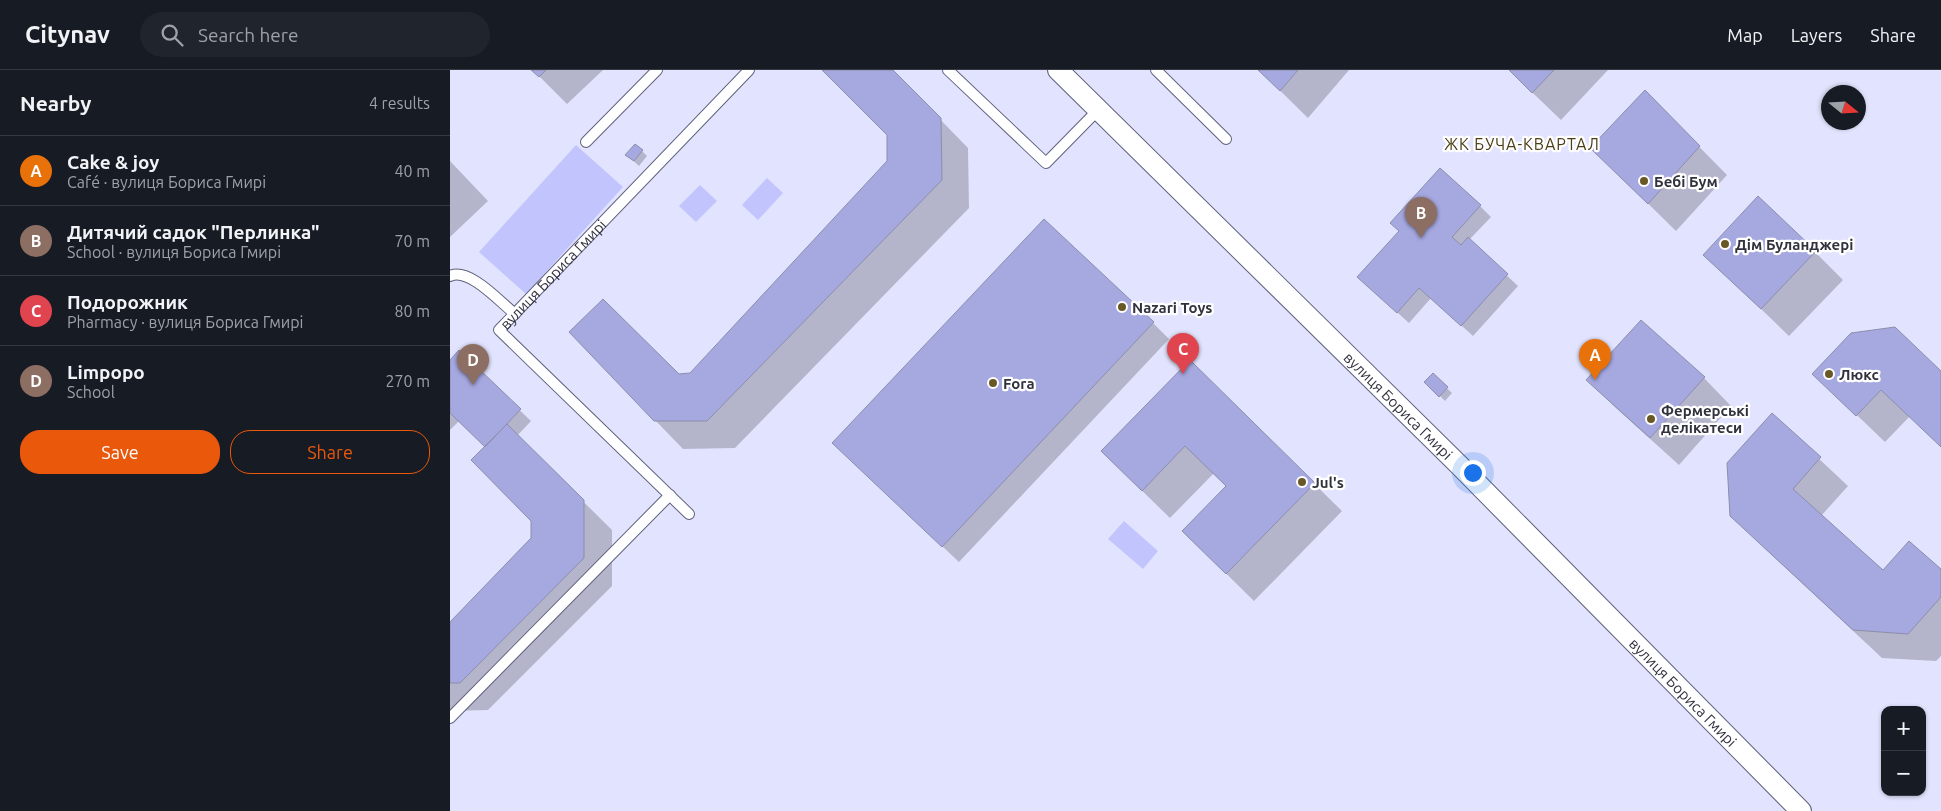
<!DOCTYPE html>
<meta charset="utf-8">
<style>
body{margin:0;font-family:Ubuntu,sans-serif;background:#20242c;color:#f1f3f6}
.controls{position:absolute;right:15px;bottom:15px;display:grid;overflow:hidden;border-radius:10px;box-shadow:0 1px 4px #0004}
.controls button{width:45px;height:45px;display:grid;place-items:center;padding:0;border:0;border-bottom:1px solid #363941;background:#171b24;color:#f1f3f6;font:25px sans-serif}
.compass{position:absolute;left:1371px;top:15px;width:45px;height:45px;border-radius:50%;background:#171b24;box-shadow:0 1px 4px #0004;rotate:108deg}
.you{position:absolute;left:1022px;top:402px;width:18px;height:18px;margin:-12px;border:4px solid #fff;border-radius:50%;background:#1a73e8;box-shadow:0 0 0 8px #1a73e833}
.badge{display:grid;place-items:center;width:32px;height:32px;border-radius:50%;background:#ea580c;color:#fff;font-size:16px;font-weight:700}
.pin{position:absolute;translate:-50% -41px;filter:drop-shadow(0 1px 2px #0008)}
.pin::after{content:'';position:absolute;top:26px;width:18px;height:15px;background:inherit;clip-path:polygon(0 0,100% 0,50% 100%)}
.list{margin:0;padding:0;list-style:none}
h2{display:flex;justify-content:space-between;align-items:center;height:65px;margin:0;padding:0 20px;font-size:21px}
h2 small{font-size:16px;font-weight:400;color:#9ea1a6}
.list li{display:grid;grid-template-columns:32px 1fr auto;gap:15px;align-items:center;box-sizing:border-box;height:70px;padding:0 20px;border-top:1px solid #363941}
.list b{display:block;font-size:19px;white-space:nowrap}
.list p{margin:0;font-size:16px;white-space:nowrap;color:#9ea1a6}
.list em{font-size:16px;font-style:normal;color:#9ea1a6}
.actions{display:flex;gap:10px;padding:15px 20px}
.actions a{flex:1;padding:11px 0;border:1px solid #ea580c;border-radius:20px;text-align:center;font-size:18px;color:#ea580c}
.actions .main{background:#ea580c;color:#fff}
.icon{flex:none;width:28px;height:28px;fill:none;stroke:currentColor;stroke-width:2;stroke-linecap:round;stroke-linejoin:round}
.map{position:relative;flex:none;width:1491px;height:741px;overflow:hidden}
header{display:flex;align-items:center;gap:30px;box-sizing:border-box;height:70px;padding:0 25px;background:#171b24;border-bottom:1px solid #363941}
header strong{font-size:24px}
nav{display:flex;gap:28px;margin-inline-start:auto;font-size:18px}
.search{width:350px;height:45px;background:#20242c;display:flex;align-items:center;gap:12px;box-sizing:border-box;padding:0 18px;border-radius:28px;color:#9ea1a6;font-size:19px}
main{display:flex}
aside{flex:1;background:#171b24}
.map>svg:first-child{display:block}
.green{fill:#c2c5fd}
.shadow{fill:#0003}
.building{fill:#a6a8e0;stroke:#8c8eac}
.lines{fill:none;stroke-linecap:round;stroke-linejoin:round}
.lane-casing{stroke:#5f617d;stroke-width:12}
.street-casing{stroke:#5f617d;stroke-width:22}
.lane{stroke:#fff;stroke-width:10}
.street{stroke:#fff;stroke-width:20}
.poi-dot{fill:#685825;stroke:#fff;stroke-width:2}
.labels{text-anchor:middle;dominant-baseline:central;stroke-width:4.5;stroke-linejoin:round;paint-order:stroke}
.poi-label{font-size:15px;font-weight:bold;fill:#32323f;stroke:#fff;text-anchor:start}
.street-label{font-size:15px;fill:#32323f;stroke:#fff}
.neighbourhood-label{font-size:16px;letter-spacing:1px;fill:#4b3e16;stroke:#fff}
</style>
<header>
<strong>Citynav</strong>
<div class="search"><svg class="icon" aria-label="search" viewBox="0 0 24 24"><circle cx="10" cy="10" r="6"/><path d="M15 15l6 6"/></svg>Search here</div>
<nav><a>Map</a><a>Layers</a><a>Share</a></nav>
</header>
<main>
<aside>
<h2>Nearby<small>4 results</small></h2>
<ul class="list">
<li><span class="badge" style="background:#e8710a">A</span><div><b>Cake &amp; joy</b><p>Café · вулиця Бориса Гмирі</p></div><em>40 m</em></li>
<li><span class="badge" style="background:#8d6e63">B</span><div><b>Дитячий садок &quot;Перлинка&quot;</b><p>School · вулиця Бориса Гмирі</p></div><em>70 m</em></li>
<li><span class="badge" style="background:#e0444e">C</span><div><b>Подорожник</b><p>Pharmacy · вулиця Бориса Гмирі</p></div><em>80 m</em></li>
<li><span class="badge" style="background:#8d6e63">D</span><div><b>Limpopo</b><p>School</p></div><em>270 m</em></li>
</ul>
<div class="actions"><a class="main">Save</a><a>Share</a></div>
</aside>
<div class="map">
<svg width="1491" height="741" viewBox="0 0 1491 741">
<rect width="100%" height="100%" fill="#e2e3fe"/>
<path class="green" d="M126,75L173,117L76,224L29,182Z
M317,108L333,123L308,150L292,135Z
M250,115L267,131L246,152L229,136Z
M674,451L708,481L693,499L658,469Z"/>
<path class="shadow" d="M83,0H153L117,34Z
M373,0H442L518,78L519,138L285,378L233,379L205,350L228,306L240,304L438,92V65Z
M809,0H899L858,48Z
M1059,0H1158L1111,50Z
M1195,22L1277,105L1226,161L1170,106Z
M192,81L197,86L189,96L177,85Z
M0,91L38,131L0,167Z
M1030,136L1041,147L1019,170L1068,216L1023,266L981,228L959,253L920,218Z
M1365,182L1393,210L1339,266L1283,212Z
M703,253L719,269L509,492L400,389Z
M9,282L81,351L67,366L162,460V516L38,640L0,641V554L82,468V450L36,377L9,351L0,360V292Z
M740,292L892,441L804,531L733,461L777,416L764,403L720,448L680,409Z
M1491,303V376L1460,346L1435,372L1364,304Z
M983,305L1002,323L995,331L976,312Z
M1254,308L1281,336L1229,395L1166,338L1138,310Z
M1322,345L1398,416L1371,446L1433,502L1491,501V586L1486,591L1432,588L1310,474Z"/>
<path class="building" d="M81,0H96L89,7Z
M372,0H443L491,48L492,110L257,351H204L119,262L153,229L229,304L240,303L437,91V65Z
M808,0H848L830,21Z
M1059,0H1104L1082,23Z
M1195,20L1250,76L1198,134L1140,78Z
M185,74L193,80L184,91L175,85Z
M990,98L1031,135L1002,167L1011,175L1018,167L1058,204L1011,256L969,218L947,243L907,207L949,161L940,153Z
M1308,126L1366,181L1311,239L1253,185Z
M594,149L704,252L492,477L382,373Z
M1191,250L1255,307L1200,368L1136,310Z
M1445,257L1491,301V377L1431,320L1406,346L1362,304L1401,263Z
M9,280L71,339L35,377L0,343V290Z
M740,290L865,413L776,504L732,461L776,416L735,376L692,421L651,381Z
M983,303L998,317L989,327L974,312Z
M1322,343L1371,387L1343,419L1433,500L1459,471L1491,499V527L1458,564L1403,560L1280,446L1277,393Z
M57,354L134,430V488L10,613H0V552L81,468V451L21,390Z"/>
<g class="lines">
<g class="lane-casing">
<g id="lane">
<path d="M498,0L596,93L648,40"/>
<path d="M706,0L776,69"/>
<path d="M136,72L207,0"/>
<path d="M0,206C19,197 50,232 65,244"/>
<path id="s1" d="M239,444L49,260L299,0"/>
<path d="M0,648L220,425"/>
</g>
</g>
<g class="street-casing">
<g id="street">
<path id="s2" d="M608,0L1008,394L1351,741"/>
</g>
</g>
<use href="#lane" class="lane"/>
<use href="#street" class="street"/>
</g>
<g class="poi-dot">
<circle cx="1194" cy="111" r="5"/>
<circle cx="1275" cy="174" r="5"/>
<circle cx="672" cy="237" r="5"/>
<circle cx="1379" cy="304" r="5"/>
<circle cx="543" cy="313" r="5"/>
<circle cx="1201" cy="349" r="5"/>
<circle cx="852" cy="412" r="5"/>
</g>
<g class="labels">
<g class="poi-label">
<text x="1204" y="111">Бебі Бум</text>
<text x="1285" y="174">Дім Буланджері</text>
<text x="682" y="237">Nazari Toys</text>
<text x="1389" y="304">Люкс</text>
<text x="553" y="313">Fora</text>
<text x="1211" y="340">Фермерські<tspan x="1211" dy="17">делікатеси</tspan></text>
<text x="862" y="412">Jul's</text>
</g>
<g class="street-label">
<text stroke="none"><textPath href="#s1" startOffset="342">вулиця Бориса Гмирі</textPath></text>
<text stroke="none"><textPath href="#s2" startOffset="478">вулиця Бориса Гмирі</textPath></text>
<text stroke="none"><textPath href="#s2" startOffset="882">вулиця Бориса Гмирі</textPath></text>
</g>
<g class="neighbourhood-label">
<text x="1072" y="74">ЖК БУЧА-КВАРТАЛ</text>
</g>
</g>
</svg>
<div class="controls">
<button>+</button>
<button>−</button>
</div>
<svg class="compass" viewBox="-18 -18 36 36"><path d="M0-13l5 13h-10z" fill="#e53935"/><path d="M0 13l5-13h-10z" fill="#9ea1a6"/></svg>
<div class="you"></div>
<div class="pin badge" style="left:1145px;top:310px;background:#e8710a">A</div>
<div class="pin badge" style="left:971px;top:168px;background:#8d6e63">B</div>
<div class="pin badge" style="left:733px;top:304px;background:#e0444e">C</div>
<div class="pin badge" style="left:23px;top:315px;background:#8d6e63">D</div>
</div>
</main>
